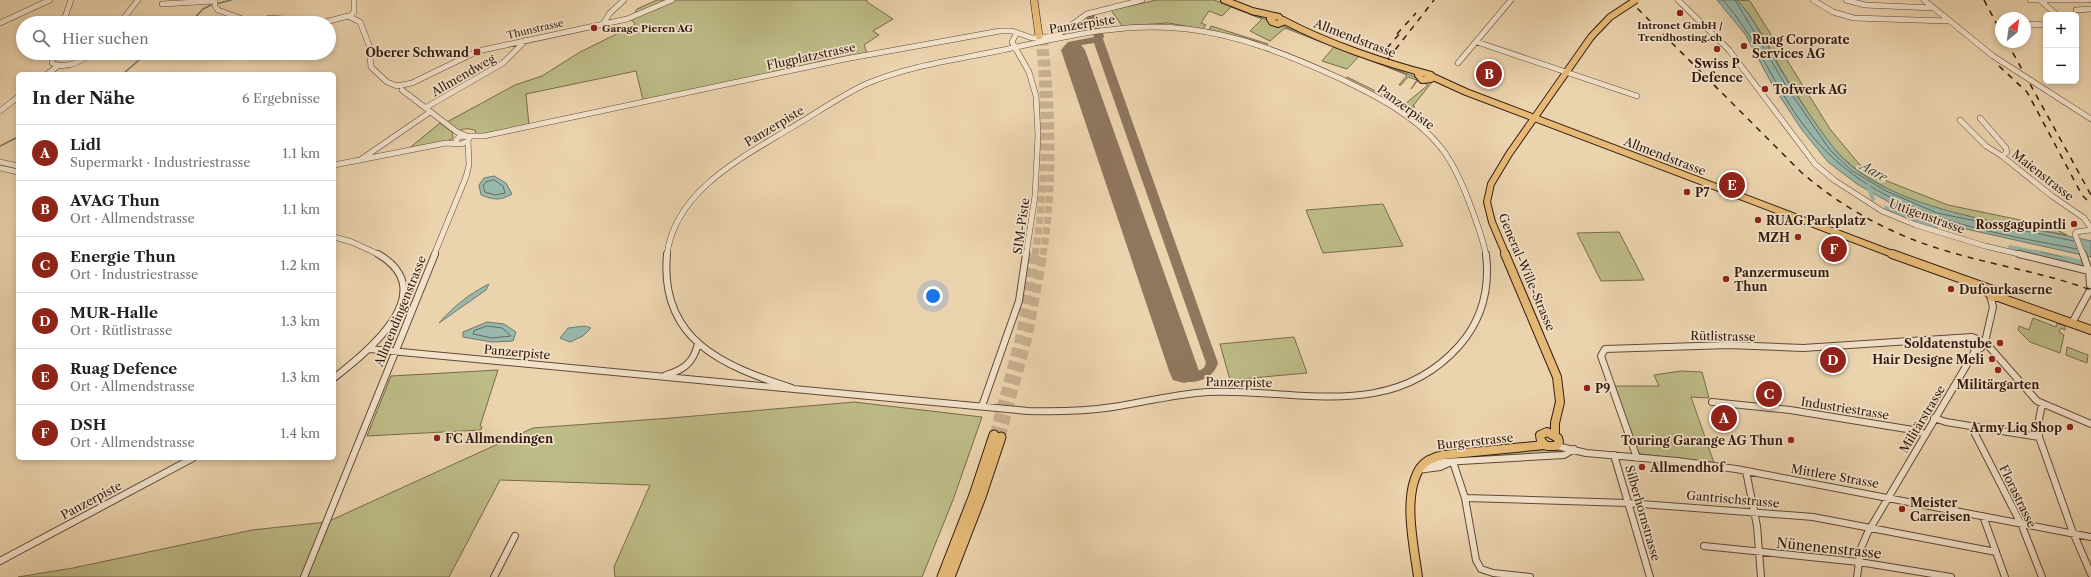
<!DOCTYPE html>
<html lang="de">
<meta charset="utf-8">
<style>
body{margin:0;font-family:"Libre Caslon Text",serif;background:#f6f6f6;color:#202124}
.controls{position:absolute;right:12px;top:12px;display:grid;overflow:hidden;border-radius:6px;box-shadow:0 2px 6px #0003}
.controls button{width:36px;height:36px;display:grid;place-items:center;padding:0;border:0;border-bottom:1px solid #e0e0e0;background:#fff;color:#202124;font:20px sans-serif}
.compass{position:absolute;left:1995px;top:12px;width:36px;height:36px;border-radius:50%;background:#fff;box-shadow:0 2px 6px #0003;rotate:29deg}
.you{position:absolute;left:933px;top:296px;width:14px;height:14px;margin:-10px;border:3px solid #fff;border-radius:50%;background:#1a73e8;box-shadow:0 0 0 6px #1a73e833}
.badge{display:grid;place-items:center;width:26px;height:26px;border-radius:50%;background:#8f2418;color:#fff;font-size:13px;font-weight:700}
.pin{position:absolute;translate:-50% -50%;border:2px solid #fff;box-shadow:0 1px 4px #0006}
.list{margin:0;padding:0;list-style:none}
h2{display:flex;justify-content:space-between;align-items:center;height:52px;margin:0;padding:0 16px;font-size:17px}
h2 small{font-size:13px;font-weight:400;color:#757577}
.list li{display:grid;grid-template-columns:26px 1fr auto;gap:12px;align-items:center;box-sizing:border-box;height:56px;padding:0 16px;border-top:1px solid #e0e0e0}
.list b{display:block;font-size:15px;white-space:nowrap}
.list p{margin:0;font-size:13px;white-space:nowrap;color:#757577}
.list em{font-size:13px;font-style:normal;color:#757577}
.icon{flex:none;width:22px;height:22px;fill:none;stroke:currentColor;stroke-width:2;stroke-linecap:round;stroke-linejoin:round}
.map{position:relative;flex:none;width:2091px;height:577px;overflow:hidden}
.search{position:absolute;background:#fff;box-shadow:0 2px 6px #0003;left:16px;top:16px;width:320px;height:44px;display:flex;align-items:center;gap:10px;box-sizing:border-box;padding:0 14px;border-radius:22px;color:#757577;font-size:15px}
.panel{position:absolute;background:#fff;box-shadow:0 2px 6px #0003;left:16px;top:72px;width:320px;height:388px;border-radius:6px}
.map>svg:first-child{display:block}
.green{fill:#bdbb86;stroke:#786a4b}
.water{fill:#98b8ab;stroke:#70796d}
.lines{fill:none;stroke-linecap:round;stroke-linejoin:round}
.shore{stroke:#66695e;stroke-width:1}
.stream{stroke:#70796d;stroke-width:1.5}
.canal-far1{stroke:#98b8ab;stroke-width:4}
.canal{stroke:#98b8ab;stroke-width:5}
.taxiway{fill:#8f765e;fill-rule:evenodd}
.runway{fill:#8f765e;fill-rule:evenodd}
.highway-tunnel-far1{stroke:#c6ae8e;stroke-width:7;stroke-dasharray:7 3.5;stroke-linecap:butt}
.highway-tunnel{stroke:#c6ae8e;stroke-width:9;stroke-dasharray:9 4.5;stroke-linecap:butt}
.minor-far1-casing{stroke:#614837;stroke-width:6}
.minor-casing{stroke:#614837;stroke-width:8}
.major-far1-casing{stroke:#331a10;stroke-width:8}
.major-casing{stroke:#331a10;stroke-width:10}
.highway-far1-casing{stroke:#331a10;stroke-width:8}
.highway-casing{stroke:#331a10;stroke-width:11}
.minor-far1{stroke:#f2e2ca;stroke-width:5}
.minor{stroke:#f2e2ca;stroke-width:6}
.major-far1{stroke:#e6ba76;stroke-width:6}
.major{stroke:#e6ba76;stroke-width:8}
.highway-far1{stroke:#e6ba76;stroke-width:7}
.highway{stroke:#e6ba76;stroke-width:9}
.rail{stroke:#331a10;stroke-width:1.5;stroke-dasharray:6 6;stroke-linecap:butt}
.minor-bridge-casing{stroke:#614837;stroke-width:6;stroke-linecap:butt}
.major-bridge-casing{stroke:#331a10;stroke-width:8;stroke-linecap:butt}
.minor-bridge{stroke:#f2e2ca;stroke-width:5}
.major-bridge{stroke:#e6ba76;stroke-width:6}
.poi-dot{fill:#8f2418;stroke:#f2e2ca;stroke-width:1.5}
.labels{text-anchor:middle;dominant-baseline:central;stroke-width:3.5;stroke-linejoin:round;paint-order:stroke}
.far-poi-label{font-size:10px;font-weight:bold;fill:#331a10;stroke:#f2e2ca}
.far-street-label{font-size:10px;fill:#331a10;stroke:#f2e2ca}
.street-label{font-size:12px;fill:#331a10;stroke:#f2e2ca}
.poi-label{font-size:12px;font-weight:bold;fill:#331a10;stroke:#f2e2ca;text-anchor:start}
.water-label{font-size:13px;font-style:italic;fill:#51493e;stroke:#f2e2ca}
.near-street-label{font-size:14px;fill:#331a10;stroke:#f2e2ca}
</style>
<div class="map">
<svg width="2091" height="577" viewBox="0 0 2091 577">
<rect width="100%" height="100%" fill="#ebd3ad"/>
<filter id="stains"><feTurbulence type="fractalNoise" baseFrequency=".005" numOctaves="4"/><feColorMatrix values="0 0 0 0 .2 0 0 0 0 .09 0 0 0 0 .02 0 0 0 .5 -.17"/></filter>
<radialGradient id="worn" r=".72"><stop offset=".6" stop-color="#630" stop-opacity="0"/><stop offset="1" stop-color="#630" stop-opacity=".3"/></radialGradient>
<path class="green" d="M657,0H867V2L893,19L873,31L879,35L864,45L867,53L817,62L805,68L643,100L636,71L526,94L529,125L478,135L475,134L476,131C469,128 465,128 458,131L447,122L515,85L542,76L580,52L633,26L635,23L630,19L633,17L637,9Z
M1157,0H1214L1267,20L1269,23L1281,25L1415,77L1418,80L1411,89L1417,80L1408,77L1401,85H1399L1407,75L1359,56L1347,69L1322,61L1334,47L1285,28L1270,41L1250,31L1262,19L1231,7L1222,16L1209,11L1201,23L1206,25L1202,29L1168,23L1122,26L1111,10Z
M1737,0L1750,1L1830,129L1859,164L1887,181L1948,205L2049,226L2067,235C1995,222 1895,210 1841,156C1822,137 1807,110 1792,87C1773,59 1761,25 1737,0Z
M1211,26L1268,44L1266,46L1255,41L1209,30Z
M1347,77L1404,105L1428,85L1422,82H1432L1413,106L1415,107H1397L1346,79Z
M440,123L452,132L453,138L446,142L407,150Z
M1383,204L1403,246L1323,253L1306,210Z
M1619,232L1644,280L1601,281L1577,233Z
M2033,318L2056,327L2057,323L2065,326V330L2061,328L2059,332L2064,335L2060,353L2030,342L2018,330L2019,326L2029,330Z
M1294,337L1307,373L1230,380L1220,344Z
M2067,347L2088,355L2087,363L2066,355Z
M498,370L480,426L482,427L481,430L367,436L391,376Z
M1681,371L1702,372L1709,398L1691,397L1714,463L1640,454L1637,450L1614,386H1659L1654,375Z
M854,402L982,417L953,500L922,577H615L614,567L650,485L500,480L449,577H18L73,568L252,530L327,522L533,428L671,418Z
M1563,448L1562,451L1557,452L1435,462L1443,458Z"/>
<path class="water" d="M1717,0H1737C1755,19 1766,44 1779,67C1795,94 1814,122 1833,147C1884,213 2015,223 2091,241V257L1948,225L1894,205L1857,184L1828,162L1802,130L1773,86L1745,34Z
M494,176L506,183L512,194C500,201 494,200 481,195L479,185L484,178Z
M2033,250L2068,258L2070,264L2035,256Z
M489,284L486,290L439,323C454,306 469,294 489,284Z
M487,322L504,324L516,332L513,341L492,342L463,337V332Z
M585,326L591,328L583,336L570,342L560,338L568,328Z"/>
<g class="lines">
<path class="shore" d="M1723,0C1757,38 1774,87 1805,127C1872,215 1975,229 2077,249
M1735,0L1788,89L1830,150L1851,170L1886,191L1937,213L2074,241
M494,180L503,186L505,193L495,195L485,192L483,186L486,182Z
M487,326L502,328L511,336L492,338L473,334L474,331Z"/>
<path class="stream" d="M216,4L231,0
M190,23L203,9L211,5
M123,74L147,53
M0,146L18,137"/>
<path class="canal-far1" d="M1868,186L1873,199
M1886,208L1936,228
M2010,247L2039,253"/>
<path class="canal" d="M2064,258L2082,263"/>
<path class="taxiway" d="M1090,12L1095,15L1104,36L1103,39L1218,363C1214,378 1196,385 1181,381L1178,371L1179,367H1189L1191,371C1198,371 1204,371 1206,363L1094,43L1076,46L1078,50L1073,53L1070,52L1066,44L1068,42L1094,37L1085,15Z"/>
<path class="runway" d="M1073,43L1081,45L1085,50L1199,371L1195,380L1184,383L1173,380L1169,371L1061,50L1065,45Z"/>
<path class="highway-tunnel-far1" d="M1035,255C1047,182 1046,110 1039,37
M1043,255C1055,182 1052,109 1044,36"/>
<path class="highway-tunnel" d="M994,435L1020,336L1035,254
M1001,437L1028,337L1043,254"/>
<g class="minor-far1-casing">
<path id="minor-far1" d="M215,0V6L218,10L253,23
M1678,0L1729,50L1815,164L1834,180L1882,211L1916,225L1985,246L2023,255
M1813,0L1833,12L1854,18L1948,21
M1846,0L1865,5L1933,8
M1924,0L1993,56
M2030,0H2090
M2041,1L2057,15
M162,4L214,1
M2076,10L2091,9
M350,16L354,12V0
M269,18L298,20L296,23
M298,20L306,19
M0,23L50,0
M63,23L71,0
M120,23L138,0
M322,23L348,16L360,22L369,45L371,67L387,82L397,86
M603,24L610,13L624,0
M2025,24L2046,25
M1015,36L1012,42L1029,72L1036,96L1038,135L1035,196L1026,255
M1477,42L1637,96
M53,53L52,63C66,70 80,62 91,53
M1458,63L1511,0
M47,74L58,66
M2035,83L2091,119
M397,86L412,83L478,51L627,19L672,0
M402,90L457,132L465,135
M425,108L503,63L526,40
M0,111L18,97
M1980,118L2006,148L2007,152L2002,156L2052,196L2084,218L2091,228
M1960,120L1986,146L2002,156
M469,136H484L845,59L1000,31H1012L1032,38L1056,36L1087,14L1142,0
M360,160L430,112
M0,162L18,166
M334,165L446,143L461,144L468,141L470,137L460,136L456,140L457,143
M0,168L18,172
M334,237L352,242L380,255
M434,255L466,177L469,165L468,141
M667,255C674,194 737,160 784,132C811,117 838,97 866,84C908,66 954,60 998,51C1060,38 1123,21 1187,29C1240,35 1291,56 1339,78C1377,96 1420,118 1445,153C1456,169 1464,188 1471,207C1477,223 1483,239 1486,255
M2083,255L2075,234L2076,232L2091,230"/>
</g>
<g class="minor-casing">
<path id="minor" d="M667,254C659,340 723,366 792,388
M2019,254L2089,271
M2083,254L2089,271L2090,285
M2072,323L2089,292
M1985,342L1993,307L1990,295
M369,349L1028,411C1057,412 1085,411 1113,407C1144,402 1176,394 1208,392C1296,388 1390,423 1459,346C1482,320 1490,288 1486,254
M1975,351L1970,341L1972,337L1985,342L2037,401L2091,424
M666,375C684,370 694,362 698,343
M334,378C367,352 443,292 378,254
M1712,402L1790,410L1913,430L1925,434
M2042,404L2038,425L2039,437L2072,530L2091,574
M982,406L1019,301L1026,254
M1934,418L1946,422L2039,437
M1971,426L2022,526L2042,577
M1557,446L1586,453L1677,461L1736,469L2091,537
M1614,455L1650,577
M1637,458L1601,356L1605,349L1729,345L1803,348L1972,337
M1453,462L1465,498L1476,560L1481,569L1493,573L1530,577
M1426,463L1564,455L1574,449
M1418,470L1440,467L1449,463
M1746,471L1757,526L1761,577
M1465,498L1628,503L1813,517L1996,552
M1983,516L2005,577
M1704,546L1859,562L1951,577
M0,561L193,458
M304,577L435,254
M494,577L515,536
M1857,577L1861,548L1868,532L1975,351L1981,348"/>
</g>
<g class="major-far1-casing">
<path id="major-far1" d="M1224,0L1255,12
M1252,11L1279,17L1283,22L1278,24L1272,22L1270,19L1274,17
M1283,20C1326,43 1384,63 1431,75V79L1422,80L1418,75L1421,73
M1431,76L1466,92L1895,255
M1506,255L1492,222L1487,202L1491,184L1509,154L1591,37"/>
</g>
<g class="major-casing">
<path id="major" d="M1505,254L1557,377L1560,402L1555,423V435
M1892,254L1990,289
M1990,289L1998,291L2002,297H1992L1988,292Z
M2001,298L2091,330
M1547,432L1558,438L1559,442L1556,446H1547L1541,441L1540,435Z
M1418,577C1414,546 1402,496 1420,468C1425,461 1434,457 1443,455L1545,445"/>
</g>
<g class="highway-far1-casing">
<path id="highway-far1" d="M1034,0L1039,36"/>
</g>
<g class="highway-casing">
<path id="highway" d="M942,577L974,495L994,435
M950,577L981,497L1001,437"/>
</g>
<use href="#minor-far1" class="minor-far1"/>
<use href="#minor" class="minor"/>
<use href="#major-far1" class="major-far1"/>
<use href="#major" class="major"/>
<use href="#highway-far1" class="highway-far1"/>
<use href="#highway" class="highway"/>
<path class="rail" d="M1629,0L1801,172C1845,210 1894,236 1950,252C1997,266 2045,273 2091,290
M1984,0L2001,32
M1397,34L1416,13
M2007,42L2091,195
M1387,48L1402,31
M1388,59L1434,0
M1999,66L2027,92L2082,195L2091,204"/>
<g class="minor-bridge-casing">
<path id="minor-bridge" d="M1993,56L2035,83"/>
</g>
<g class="major-bridge-casing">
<path id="major-bridge" d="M1591,37L1610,17L1636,0"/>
</g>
<use href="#minor-bridge" class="minor-bridge"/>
<use href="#major-bridge" class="major-bridge"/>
</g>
<g class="poi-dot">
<circle cx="1680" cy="13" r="4"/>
<circle cx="594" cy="28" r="4"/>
<circle cx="1744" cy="46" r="4"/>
<circle cx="1717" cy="49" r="4"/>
<rect x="473" y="48" width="8" height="8" rx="2"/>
<circle cx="1765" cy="89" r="4"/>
<circle cx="1687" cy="192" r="4"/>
<circle cx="1758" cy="220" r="4"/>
<circle cx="2074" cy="224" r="4"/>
<circle cx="1798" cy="237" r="4"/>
<circle cx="1726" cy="279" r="4"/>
<circle cx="1951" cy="289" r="4"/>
<circle cx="2000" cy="343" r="4"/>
<circle cx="1992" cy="359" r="4"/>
<circle cx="1998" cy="370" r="4"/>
<circle cx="1587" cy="388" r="4"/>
<circle cx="2070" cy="427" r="4"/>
<circle cx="437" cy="438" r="4"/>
<circle cx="1791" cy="440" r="4"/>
<circle cx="1642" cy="467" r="4"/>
<circle cx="1902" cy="509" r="4"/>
</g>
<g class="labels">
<g class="far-poi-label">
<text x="1680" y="25">Intronet GmbH /<tspan x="1680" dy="12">Trendhosting.ch</tspan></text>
<text x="602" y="28" text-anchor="start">Garage Pieren AG</text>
</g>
<g class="far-street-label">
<text transform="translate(535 29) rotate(-13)">Thunstrasse</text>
</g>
<g class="street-label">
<text transform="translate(1082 24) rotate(-9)">Panzerpiste</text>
<text transform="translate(1355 38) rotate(21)">Allmendstrasse</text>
<text transform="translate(811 56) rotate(-12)">Flugplatzstrasse</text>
<text transform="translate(463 75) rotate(-30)">Allmendweg</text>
<text transform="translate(1406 107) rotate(36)">Panzerpiste</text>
<text transform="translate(774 126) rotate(-31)">Panzerpiste</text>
<text transform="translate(1665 156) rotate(21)">Allmendstrasse</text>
<text transform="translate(2043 175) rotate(38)">Maienstrasse</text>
<text transform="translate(1927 216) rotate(20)">Uttigenstrasse</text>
<text transform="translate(1021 226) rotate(-82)">SIM-Piste</text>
<text transform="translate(1527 272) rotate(67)">General-Wille-Strasse</text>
<text transform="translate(400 311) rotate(-68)">Allmendingenstrasse</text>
<text transform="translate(1723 336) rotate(1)">Rütlistrasse</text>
<text transform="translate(517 352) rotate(5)">Panzerpiste</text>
<text transform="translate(1239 382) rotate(1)">Panzerpiste</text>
<text transform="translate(1845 408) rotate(9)">Industriestrasse</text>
<text transform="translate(1922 419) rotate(-59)">Militärstrasse</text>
<text transform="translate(1475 441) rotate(-6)">Burgerstrasse</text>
<text transform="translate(1835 476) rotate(10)">Mittlere Strasse</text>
<text transform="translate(2018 496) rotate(64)">Florastrasse</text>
<text transform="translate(1733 499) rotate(5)">Gantrischstrasse</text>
<text transform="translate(91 500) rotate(-28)">Panzerpiste</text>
<text transform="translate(1643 513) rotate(74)">Silberhornstrasse</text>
</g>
<g class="poi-label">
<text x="1752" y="39">Ruag Corporate<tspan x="1752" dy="14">Services AG</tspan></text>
<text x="469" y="52" text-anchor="end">Oberer Schwand</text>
<text x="1717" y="63" text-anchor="middle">Swiss P<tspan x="1717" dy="14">Defence</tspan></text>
<text x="1773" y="89">Tofwerk AG</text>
<text x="1695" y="192">P7</text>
<text x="1766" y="220">RUAG Parkplatz</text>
<text x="2066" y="224" text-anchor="end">Rossgagupintli</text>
<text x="1790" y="237" text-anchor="end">MZH</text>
<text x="1734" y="272">Panzermuseum<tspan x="1734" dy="14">Thun</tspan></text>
<text x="1959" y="289">Dufourkaserne</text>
<text x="1992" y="343" text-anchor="end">Soldatenstube</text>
<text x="1984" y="359" text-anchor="end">Hair Designe Meli</text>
<text x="1998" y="384" text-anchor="middle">Militärgarten</text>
<text x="1595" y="388">P9</text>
<text x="2062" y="427" text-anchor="end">Army Liq Shop</text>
<text x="445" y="438">FC Allmendingen</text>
<text x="1783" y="440" text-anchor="end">Touring Garange AG Thun</text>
<text x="1650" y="467">Allmendhof</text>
<text x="1910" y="502">Meister<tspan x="1910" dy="14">Carreisen</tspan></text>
</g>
<g class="water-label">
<text transform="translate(1874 171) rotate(29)">Aare</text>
</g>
<g class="near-street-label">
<text transform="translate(1829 548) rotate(6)">Nünenenstrasse</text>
</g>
</g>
<rect width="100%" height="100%" filter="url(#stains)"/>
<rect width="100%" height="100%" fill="url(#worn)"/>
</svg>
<div class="controls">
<button>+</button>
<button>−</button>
</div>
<svg class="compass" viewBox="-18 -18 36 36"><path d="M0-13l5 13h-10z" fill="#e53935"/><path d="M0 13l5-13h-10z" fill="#757577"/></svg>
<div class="you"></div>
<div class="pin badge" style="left:1724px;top:418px">A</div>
<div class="pin badge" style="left:1489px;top:74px">B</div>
<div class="pin badge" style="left:1769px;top:394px">C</div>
<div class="pin badge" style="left:1833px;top:360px">D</div>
<div class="pin badge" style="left:1732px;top:185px">E</div>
<div class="pin badge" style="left:1834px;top:249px">F</div>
<div class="search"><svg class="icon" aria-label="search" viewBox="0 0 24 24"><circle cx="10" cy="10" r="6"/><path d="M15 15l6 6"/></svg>Hier suchen</div>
<section class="panel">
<h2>In der Nähe<small>6 Ergebnisse</small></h2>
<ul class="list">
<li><span class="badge">A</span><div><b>Lidl</b><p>Supermarkt · Industriestrasse</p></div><em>1.1 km</em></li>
<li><span class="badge">B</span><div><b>AVAG Thun</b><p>Ort · Allmendstrasse</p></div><em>1.1 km</em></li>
<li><span class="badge">C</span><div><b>Energie Thun</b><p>Ort · Industriestrasse</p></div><em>1.2 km</em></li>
<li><span class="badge">D</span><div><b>MUR-Halle</b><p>Ort · Rütlistrasse</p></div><em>1.3 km</em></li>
<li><span class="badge">E</span><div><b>Ruag Defence</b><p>Ort · Allmendstrasse</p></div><em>1.3 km</em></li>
<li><span class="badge">F</span><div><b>DSH</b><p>Ort · Allmendstrasse</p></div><em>1.4 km</em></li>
</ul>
</section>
</div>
